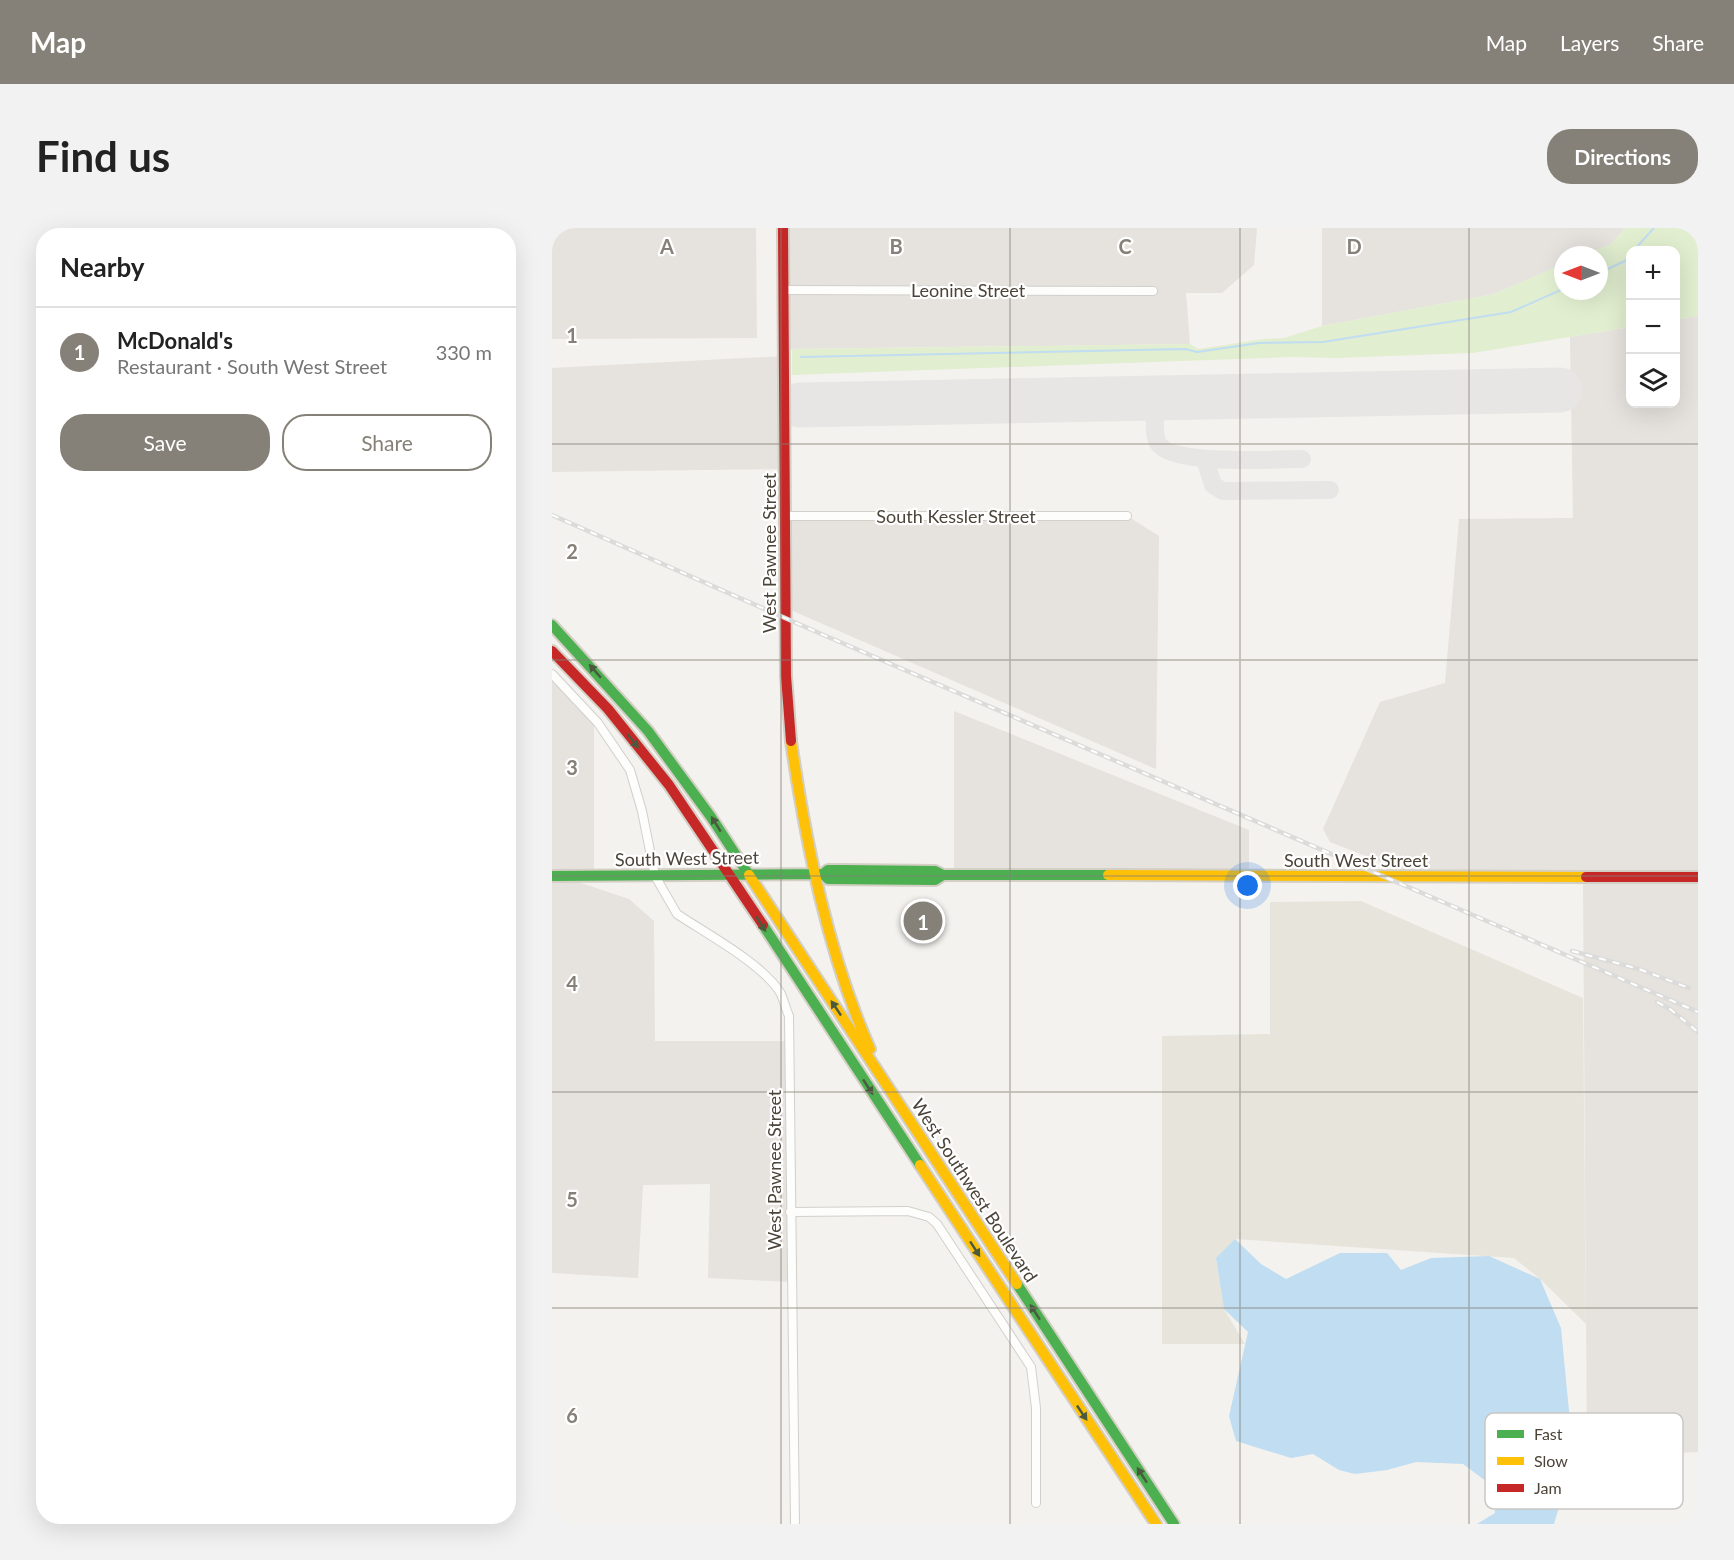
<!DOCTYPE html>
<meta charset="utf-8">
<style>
body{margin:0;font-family:Lato,sans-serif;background:#f2f2f2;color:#222}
.controls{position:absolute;right:18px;top:18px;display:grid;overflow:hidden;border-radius:12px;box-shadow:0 6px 24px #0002}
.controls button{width:54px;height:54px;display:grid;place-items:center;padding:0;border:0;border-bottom:2px solid #e0e0e0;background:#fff;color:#222;font:30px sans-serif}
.compass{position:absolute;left:1002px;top:18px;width:54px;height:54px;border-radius:50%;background:#fff;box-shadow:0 6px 24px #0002;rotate:270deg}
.you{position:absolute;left:696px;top:658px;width:21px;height:21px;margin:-15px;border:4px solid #fff;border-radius:50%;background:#1a73e8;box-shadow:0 0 0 9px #1a73e833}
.badge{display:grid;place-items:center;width:39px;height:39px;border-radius:50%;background:#868178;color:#fff;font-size:20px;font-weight:700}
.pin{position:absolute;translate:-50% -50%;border:3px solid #fff;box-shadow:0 2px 6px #0006}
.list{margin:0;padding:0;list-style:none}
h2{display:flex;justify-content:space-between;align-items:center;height:78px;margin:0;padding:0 24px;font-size:26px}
h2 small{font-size:20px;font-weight:400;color:#767676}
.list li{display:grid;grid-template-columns:39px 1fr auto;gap:18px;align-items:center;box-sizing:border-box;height:90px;padding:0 24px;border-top:2px solid #e0e0e0}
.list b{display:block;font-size:22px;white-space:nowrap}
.list p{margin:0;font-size:20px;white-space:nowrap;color:#767676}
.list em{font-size:20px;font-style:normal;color:#767676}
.actions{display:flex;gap:12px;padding:18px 24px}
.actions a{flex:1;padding:14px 0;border:2px solid #868178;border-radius:24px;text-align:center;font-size:21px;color:#868178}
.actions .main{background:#868178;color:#fff}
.icon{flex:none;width:33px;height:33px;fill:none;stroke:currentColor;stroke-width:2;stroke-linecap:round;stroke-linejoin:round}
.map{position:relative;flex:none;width:1146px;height:1296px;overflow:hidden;border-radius:24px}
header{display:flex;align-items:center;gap:36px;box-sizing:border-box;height:84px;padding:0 30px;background:#868178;color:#fff}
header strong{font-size:28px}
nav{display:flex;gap:33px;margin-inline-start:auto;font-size:21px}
.intro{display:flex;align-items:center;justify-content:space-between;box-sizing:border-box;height:144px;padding:0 36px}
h1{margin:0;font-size:42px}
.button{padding:15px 27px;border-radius:24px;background:#868178;color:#fff;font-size:21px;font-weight:700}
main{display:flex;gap:36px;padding:0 36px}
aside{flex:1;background:#fff;border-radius:24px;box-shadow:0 6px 24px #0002}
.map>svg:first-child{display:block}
.residential{fill:#e7e4dc}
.industrial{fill:#e6e2de}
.green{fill:#e1eecf}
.parking{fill:#e6e3df}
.water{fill:#c0ddf1}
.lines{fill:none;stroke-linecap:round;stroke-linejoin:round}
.stream{stroke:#c0ddf1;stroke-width:2}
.taxiway{stroke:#e8e6e4;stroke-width:18}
.runway{stroke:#e8e6e4;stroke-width:45}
.street-casing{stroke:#d2d0cb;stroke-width:10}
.fast-casing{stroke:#d3cfc5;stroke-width:14}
.slow-casing{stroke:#d3cfc5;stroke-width:14}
.jam-casing{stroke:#d3cfc5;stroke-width:14}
.street{stroke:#fdfdfc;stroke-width:8}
.fast{stroke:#4caf50;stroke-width:10}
.slow{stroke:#ffc107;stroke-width:10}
.jam{stroke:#c62828;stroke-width:10}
.rail-casing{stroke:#dbdbda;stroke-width:4.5}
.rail{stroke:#fff;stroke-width:2;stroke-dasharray:7;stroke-linecap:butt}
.oneway{fill:#4b593e}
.grid{fill:none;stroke:#868178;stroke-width:1.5;stroke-opacity:0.55}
.labels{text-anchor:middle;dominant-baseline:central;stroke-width:4.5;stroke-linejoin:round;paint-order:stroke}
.street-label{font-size:18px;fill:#4b4439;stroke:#fff}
.key{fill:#fff;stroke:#c9c7c4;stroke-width:1.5}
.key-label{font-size:16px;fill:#4b4439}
.grid-label{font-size:20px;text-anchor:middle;font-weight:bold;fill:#868178;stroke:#fff;stroke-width:4.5;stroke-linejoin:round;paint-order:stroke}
</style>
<header>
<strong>Map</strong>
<nav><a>Map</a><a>Layers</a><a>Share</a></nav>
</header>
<div class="intro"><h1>Find us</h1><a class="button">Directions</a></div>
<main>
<aside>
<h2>Nearby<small></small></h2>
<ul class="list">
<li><span class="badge">1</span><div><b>McDonald's</b><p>Restaurant · South West Street</p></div><em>330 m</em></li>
</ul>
<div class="actions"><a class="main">Save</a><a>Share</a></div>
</aside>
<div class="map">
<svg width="1146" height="1296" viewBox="0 0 1146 1296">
<rect width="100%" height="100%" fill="#f4f2ee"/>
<path class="residential" d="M809,673L1031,770L1034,1096L988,1051L962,1030L683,1011L664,1031L672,1081L693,1116H610V808L718,806V674Z"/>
<path class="industrial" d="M0,0H204L205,110L0,111Z
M231,0H705L702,37L670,65H634L638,116L232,121Z
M770,0H1073L1059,16L1033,27H1011V36L942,66L770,98Z
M1146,88V1224L1035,1229L1031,649H856L834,636L778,614L771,601L828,474L893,455L907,291L1021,290L1018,109L1078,99V176H1124V92Z
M232,128L233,241L0,244V140Z
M233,288H575L607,308L604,541L234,380Z
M0,448L42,490V648L11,649L77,671L102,693L103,813H238L239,1054L156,1050L158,956L91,957L86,1050L0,1045Z
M402,483L697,602V648L402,647Z"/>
<path class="green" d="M1073,0H1146V88L1124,92V22H1078V99L921,125L784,130L738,129L240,147V121L638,116L646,121L712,111L732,110L770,98L942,66L1011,36V63H1047V27H1033L1059,16Z"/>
<path class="parking" d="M1141,126H1146V402H1033L1031,252H1141Z"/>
<path class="water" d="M683,1011L709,1036L734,1051L788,1025H835L849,1042L879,1030L937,1028L988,1051L1009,1100L1020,1214L1016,1248L1002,1296H925L943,1285L939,1257L911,1236L864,1234L835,1242L803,1246L787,1242L761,1226L739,1230L684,1213L677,1188L696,1104L672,1081L664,1030Z"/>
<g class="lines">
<path class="stream" d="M1082,22L1102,0
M1047,45L1073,33L1078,27
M249,129L633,121L645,124L707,115L771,114L959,84L1011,61"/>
<path class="taxiway" d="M604,170C604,183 600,204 606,215C619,238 724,231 750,231
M653,231L661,257L671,263L778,262"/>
<path class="runway" d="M248,177L1008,162"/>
<g class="street-casing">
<path id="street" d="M232,62L601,63
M233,288H575
M0,446L46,495L78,542L90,583L103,648L125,686C153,705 213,737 229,766C232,773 234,781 237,788L243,1296
M238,984L356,983L377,989L385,996L479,1139L484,1180V1275"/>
</g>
<g class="fast-casing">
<path id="fast" d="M0,397L96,503L159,589L197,647
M271,646L276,642H290L383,643L391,647H556
M0,648L271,646L276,651L383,652L391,647
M211,697L368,937
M465,1056L622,1296"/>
</g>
<g class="slow-casing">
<path id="slow" d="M239,513C254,616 276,726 318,821
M197,647L465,1056
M556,647L1034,649
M368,937L604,1296"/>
</g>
<g class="jam-casing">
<path id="jam" d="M231,0L234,448L239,513
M0,423L56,481L117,557L211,697
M1034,649H1146"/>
</g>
<use href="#street" class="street"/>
<use href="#fast" class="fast"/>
<use href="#slow" class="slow"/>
<use href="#jam" class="jam"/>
<g class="rail-casing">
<path id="rail" d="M0,287L267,405L1146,784
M1020,723L1087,741L1137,760
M1105,774L1118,781L1146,804"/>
</g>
<use href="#rail" class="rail"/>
</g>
<defs><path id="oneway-solid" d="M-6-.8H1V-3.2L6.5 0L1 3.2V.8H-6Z" transform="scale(1.5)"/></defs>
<g class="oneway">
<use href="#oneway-solid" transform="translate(43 443) rotate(-131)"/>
<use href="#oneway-solid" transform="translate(81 513) rotate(52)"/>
<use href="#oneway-solid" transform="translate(164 596) rotate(-122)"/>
<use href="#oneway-solid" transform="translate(209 696) rotate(57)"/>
<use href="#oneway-solid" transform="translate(284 780) rotate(-124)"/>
<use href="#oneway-solid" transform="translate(316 859) rotate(57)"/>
<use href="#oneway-solid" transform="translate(423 1021) rotate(57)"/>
<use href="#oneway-solid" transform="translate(483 1084) rotate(-123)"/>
<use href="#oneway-solid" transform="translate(530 1185) rotate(56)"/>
<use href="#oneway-solid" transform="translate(590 1247) rotate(-123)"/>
</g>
<path class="grid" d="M229,0V1296M458,0V1296M688,0V1296M917,0V1296M0,216H1146M0,432H1146M0,648H1146M0,864H1146M0,1080H1146"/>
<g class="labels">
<g class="street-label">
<text x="416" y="62">Leonine Street</text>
<text x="404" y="288">South Kessler Street</text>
<text transform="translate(217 325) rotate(-90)">West Pawnee Street</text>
<text transform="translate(135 630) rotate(-1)">South West Street</text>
<text x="804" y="632">South West Street</text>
<text transform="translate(222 942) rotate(-90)">West Pawnee Street</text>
<text transform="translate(423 962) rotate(57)">West Southwest Boulevard</text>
</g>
</g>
<rect x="933" y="1185" width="198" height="96" rx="9" class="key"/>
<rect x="945" y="1202" width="27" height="8" fill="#4caf50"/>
<rect x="945" y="1229" width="27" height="8" fill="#ffc107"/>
<rect x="945" y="1256" width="27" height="8" fill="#c62828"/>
<g class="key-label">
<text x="982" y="1212">Fast</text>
<text x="982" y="1239">Slow</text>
<text x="982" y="1266">Jam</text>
</g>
<g class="grid-label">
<text x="115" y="26">A</text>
<text x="344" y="26">B</text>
<text x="573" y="26">C</text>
<text x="802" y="26">D</text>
<text x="20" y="115">1</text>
<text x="20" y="331">2</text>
<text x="20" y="547">3</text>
<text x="20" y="763">4</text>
<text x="20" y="979">5</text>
<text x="20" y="1195">6</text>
</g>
</svg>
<div class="controls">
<button>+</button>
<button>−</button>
<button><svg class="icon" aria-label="layers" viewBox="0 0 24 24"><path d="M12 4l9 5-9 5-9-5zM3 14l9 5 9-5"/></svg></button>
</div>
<svg class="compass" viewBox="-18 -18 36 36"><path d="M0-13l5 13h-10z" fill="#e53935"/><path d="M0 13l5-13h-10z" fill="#767676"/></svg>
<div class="you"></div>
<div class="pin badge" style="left:371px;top:693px">1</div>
</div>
</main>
